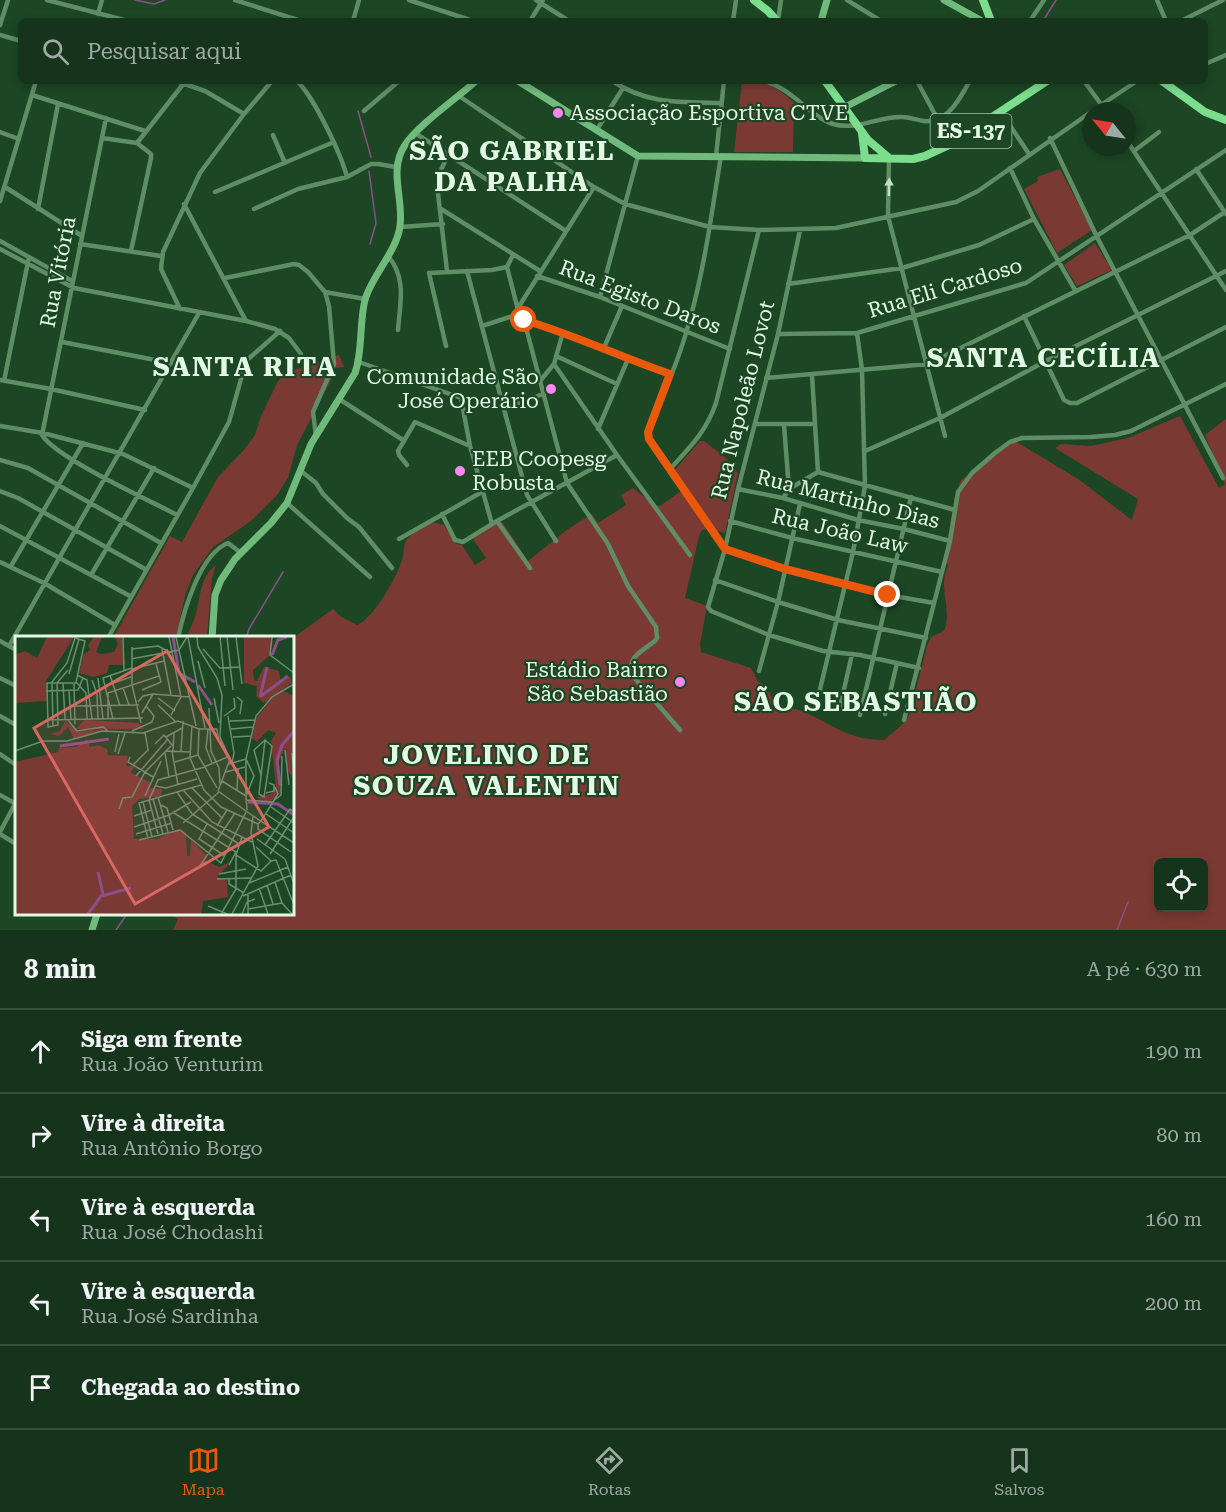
<!DOCTYPE html>
<html lang="pt">
<meta charset="utf-8">
<style>
body{margin:0;font-family:"Roboto Serif",serif;background:#223f28;color:#f1f3f6}
.controls{position:absolute;right:18px;bottom:18px;display:grid;overflow:hidden;border-radius:9px;box-shadow:0 3px 9px #0003}
.controls button{width:54px;height:54px;display:grid;place-items:center;padding:0;border:0;border-bottom:2px solid #344f3a;background:#15341b;color:#f1f3f6;font:30px sans-serif}
.compass{position:absolute;left:1082px;top:102px;width:54px;height:54px;border-radius:50%;background:#15341b;box-shadow:0 3px 9px #0003;rotate:300deg}
.stop{position:absolute;width:18px;height:18px;margin:-14px;border:4px solid #ea580c;border-radius:50%;background:#fff}
.stop.end{background:#ea580c;border-color:#fff;box-shadow:0 2px 6px #0008}
.list{margin:0;padding:0;list-style:none}
h2{display:flex;justify-content:space-between;align-items:center;height:78px;margin:0;padding:0 24px;font-size:26px}
h2 small{font-size:20px;font-weight:400;color:#9daaa3}
.list li{display:grid;grid-template-columns:39px 1fr auto;gap:18px;align-items:center;box-sizing:border-box;height:84px;padding:0 24px;border-top:2px solid #344f3a}
.list b{display:block;font-size:22px;white-space:nowrap}
.list p{margin:0;font-size:20px;white-space:nowrap;color:#9daaa3}
.list em{font-size:20px;font-style:normal;color:#9daaa3}
.icon{flex:none;width:33px;height:33px;fill:none;stroke:currentColor;stroke-width:2;stroke-linecap:round;stroke-linejoin:round}
.map{position:relative;flex:none;width:1226px;height:930px;overflow:hidden}
.search{position:absolute;background:#15341b;box-shadow:0 3px 9px #0003;left:18px;right:18px;top:18px;height:66px;display:flex;align-items:center;gap:15px;box-sizing:border-box;padding:0 21px;border-radius:9px;color:#9daaa3;font-size:22px}
.sheet{height:498px;background:#15341b}
nav{display:flex;justify-content:space-around;align-items:center;box-sizing:border-box;height:84px;border-top:2px solid #344f3a;background:#15341b;font-size:16px;color:#9daaa3}
nav a{display:grid;justify-items:center;gap:3px}
nav .on{color:#ea580c}
.map>svg:first-child{display:block}
.green{fill:#7a3a33;fill-rule:evenodd}
.lines{fill:none;stroke-linecap:round;stroke-linejoin:round}
.stream{stroke:#8b4f89;stroke-width:1.5}
.street{stroke:#5f8d66;stroke-width:4.5}
.secondary{stroke:#70ba7c;stroke-width:7}
.primary{stroke:#7cdd8c;stroke-width:8}
.oneway{fill:#c1dfc5}
.route{stroke:#ea580c;stroke-width:8}
.poi-dot{fill:#f389f1;stroke:#1c4624;stroke-width:2}
.labels{text-anchor:middle;dominant-baseline:central;stroke-width:4.5;stroke-linejoin:round;paint-order:stroke}
.shield{fill:#1c4624;stroke:#a7c4ab;stroke-width:1.5}
.shield-label{font-size:20px;font-weight:bold;fill:#e2fae5}
.poi-label{font-size:21px;fill:#e2fae5;stroke:#1c4624;text-anchor:start}
.street-label{font-size:21px;fill:#e2fae5;stroke:#1c4624}
.district-label{font-size:27px;font-weight:bold;letter-spacing:1.5px;fill:#e2fae5;stroke:#1c4624}
.inset-river{fill:none;stroke:#8b4f89;stroke-width:3}
.inset-road{fill:none;stroke:#6b8e71;stroke-width:1.5}
.view{fill:#da6761;fill-opacity:0.15;stroke:#da6761;stroke-width:3}
.inset-edge{fill:none;stroke:#e2fae5;stroke-width:3}
</style>
<div class="map">
<svg width="1226" height="930" viewBox="0 0 1226 930">
<rect width="100%" height="100%" fill="#1c4624"/>
<path class="green" d="M742,81C764,81 779,87 794,103L793,152H734Z
M1060,169L1092,230L1057,253L1024,189L1038,181L1037,177Z
M1095,243L1112,270L1077,286L1064,265Z
M339,355L344,367L334,368L331,380L297,445L288,478L277,495L251,521L213,547L193,575L185,596L176,637L113,638L170,536L182,542L218,477L243,451L255,435L261,416L278,381L287,371L302,368Z
M1180,416L1219,488L1225,484L1205,435L1226,419V930H173L178,919L171,914H292L293,638L333,609L340,616L357,625C375,617 396,578 402,560C404,554 403,547 406,541C411,532 423,527 432,522L444,525L456,544L462,545L475,565L486,558L473,539L499,521L503,523L528,561L568,529L592,514L598,523L626,505L621,495L633,488L654,505L660,506L681,491L673,472L700,441H704L726,458L738,473L725,533L710,529L702,530L699,536L685,598L707,606L700,644L701,652L751,668L758,682L762,683C767,689 771,697 777,702C784,708 796,708 804,712C834,725 848,740 884,740L904,723L910,713L927,646L931,637L944,631C953,609 937,589 948,566L944,558L955,496L961,480L1015,441L1078,479L1132,520L1138,499L1055,448L1061,444L1091,446L1128,438ZM1158,862H1204V908H1158Z
M216,565L212,578L207,637H187C190,628 195,619 197,609C201,592 201,577 216,565Z"/>
<g class="lines">
<path class="stream" d="M135,0L154,4L165,0
M1043,21L1056,0
M358,111L371,157
M369,171L376,223L370,244
M246,638L249,629L283,572
M116,930L127,914
M1117,930L1128,902"/>
<path class="street" d="M47,0L128,21
M235,0L301,21
M409,0L473,21
M536,0L569,21
M847,0L881,21
M1157,0L1166,21
M98,14L102,0
M353,21L359,0
M530,21L543,0
M733,21L736,0
M778,21L781,0
M1030,21L1044,0
M1181,21L1223,0
M0,25L8,0
M0,35L21,41
M1205,64L1226,55
M176,81L205,91L244,114
M297,81C314,97 341,154 347,177
M612,81C649,105 680,102 721,103
M763,81C791,87 809,116 833,124C857,131 879,116 902,117C914,117 925,125 938,119C954,112 961,95 970,81
M917,81L951,144
M1084,81L1106,111
M32,95L145,131
M459,96L594,187L625,204L710,227L759,230L836,228L956,202L978,191L1091,112
M364,111L399,81
M1092,111L1137,81
M1001,112L1029,154
M106,118L42,435C56,458 149,500 177,515
M596,131L623,88
M0,132L19,139
M415,133L566,231
M273,135L285,163
M102,138L137,143
M1050,138L1097,237L1223,478
M1127,141L1226,290
M1134,151L1159,132
M716,156L724,81
M721,156C712,210 705,266 690,319C680,358 663,395 648,432L649,439L725,549L785,569L888,595L934,603
M889,158L888,216L945,436
M1010,168L1034,219L1075,290
M1196,169L1226,214
M5,187L82,236
M215,192L334,142
M0,201L36,81
M184,204L246,321
M38,209L58,104
M254,209L298,189L347,177L371,164H378L396,167
M441,209L540,271
M400,227L443,224
M800,230L778,334L738,489L725,549L708,607L711,611L769,635L823,651L860,655L919,668
M0,241L72,281
M80,244L161,256
M0,249L74,288L246,321L275,329L289,338L301,354
M131,251L151,158V154L137,143L184,83
M388,256C407,278 400,303 398,330
M507,267L519,314L524,320L567,483L608,544L628,586L656,627L657,638L655,641C642,651 627,657 632,675L680,730
M447,271L437,185L440,172L448,155
M467,271L527,495L556,541
M537,276L600,297L730,349
M225,278L294,264L299,265L308,272L325,292L329,306L334,364L313,412L316,436
M788,284L902,268L979,245L1034,219
M325,292L365,299
M600,297L638,156
M518,308L594,187
M180,309L161,269L163,252L200,173L244,114L272,81
M1024,316L1064,400L1070,403H1077L1226,327
M524,320C574,335 621,357 670,374
M482,326L519,314
M778,334L857,333L1026,283L1226,150
M62,342L171,363
M446,346L429,273L492,270L507,267L513,255
M603,350L622,306
M556,356L617,384
M359,362L461,398L470,446L492,524
M554,364L617,455L690,555
M812,375L818,472
M766,378L928,364L1190,235L1225,212
M0,380L51,389L145,410
M4,381L29,257
M540,381L554,364L563,332
M339,399L403,440
M504,409L543,394
M755,424H814
M784,425L789,489
M0,426L43,433L123,454L193,488
M598,429L628,359
M865,451L940,418L1044,362L1226,271
M0,460L28,468L161,543
M407,465L399,455L398,451L415,422L470,446
M670,469C690,447 706,432 716,403L759,230
M301,471L316,483L323,494L347,518L359,527L392,568
M738,489L783,498L858,520L904,529L950,541
M0,491L18,498L145,569
M783,498L789,489L818,472L955,510
M287,503L370,577
M442,514L455,540L463,542L497,521L617,455
M497,521L530,568
M730,521L792,538L942,572
M0,526L130,596
M399,539L482,492
M0,562L44,583L115,625
M11,566L83,443
M91,575L154,468
M715,580L778,602L838,620L926,638
M108,638L193,488L229,422L246,361L280,331
M178,638C184,610 200,554 228,543L241,553
M0,641L16,650
M9,646L199,313
M759,671L778,602L800,504
M0,678L16,686
M816,706L853,552L865,486L862,370L857,333
M840,707L852,654
M885,714L897,663
M860,715L911,497
M0,716L16,725
M904,720L950,541L958,492L972,473L995,453L1010,442L1022,438L1091,437L1115,435L1131,431L1226,384
M0,754L16,765
M0,795L16,804
M0,832L16,802
M0,834L16,844"/>
<path class="secondary" d="M944,0L982,21
M821,21L827,0
M518,81L638,156L865,158
M845,107L896,81
M212,638L215,595L221,580L235,559L271,523L287,503L311,444L355,373C363,350 359,324 365,300C371,277 397,251 400,226C404,199 388,170 405,145C418,125 456,99 476,81
M92,930L97,914"/>
<path class="primary" d="M754,0L768,11L777,21
M983,0L991,21
M825,81L868,140L888,157
M1162,81L1205,112L1226,120
M862,133L865,158L913,159L925,156L951,144L1047,81"/>
</g>
<defs><path id="oneway-solid" d="M-6-.8H1V-3.2L6.5 0L1 3.2V.8H-6Z" transform="scale(1.5)"/></defs>
<use class="oneway" href="#oneway-solid" transform="translate(889 187) rotate(-89)"/>
<g class="lines">
<path class="route" d="M524,320C574,335 621,357 670,374L648,432L649,439L725,549L785,569L888,595"/>
</g>
<g class="poi-dot">
<circle cx="558" cy="113" r="6"/>
<circle cx="551" cy="389" r="6"/>
<circle cx="460" cy="471" r="6"/>
<circle cx="680" cy="682" r="6"/>
</g>
<g class="labels">
<rect class="shield" x="930.5" y="114" width="81" height="34" rx="4.5"/>
<g class="shield-label">
<text x="971" y="131">ES-137</text>
</g>
<g class="poi-label">
<text x="570" y="113">Associação Esportiva CTVE</text>
<text x="539" y="377" text-anchor="end">Comunidade São<tspan x="539" dy="24">José Operário</tspan></text>
<text x="472" y="459">EEB Coopesg<tspan x="472" dy="24">Robusta</tspan></text>
<text x="668" y="670" text-anchor="end">Estádio Bairro<tspan x="668" dy="24">São Sebastião</tspan></text>
</g>
<g class="street-label">
<text transform="translate(58 272) rotate(-79)">Rua Vitória</text>
<text transform="translate(945 288) rotate(-17)">Rua Eli Cardoso</text>
<text transform="translate(640 297) rotate(21)">Rua Egisto Daros</text>
<text transform="translate(743 400) rotate(-76)">Rua Napoleão Lovot</text>
<text transform="translate(848 499) rotate(14)">Rua Martinho Dias</text>
<text transform="translate(840 531) rotate(13)">Rua João Law</text>
</g>
<g class="district-label">
<text x="512" y="151">SÃO GABRIEL<tspan x="512" dy="31">DA PALHA</tspan></text>
<text x="1044" y="358">SANTA CECÍLIA</text>
<text x="245" y="367">SANTA RITA</text>
<text x="856" y="702">SÃO SEBASTIÃO</text>
<text x="487" y="755">JOVELINO DE<tspan x="487" dy="31">SOUZA VALENTIN</tspan></text>
</g>
</g>
<g transform="translate(15 636)">
<rect width="279" height="279" fill="#1c4624"/>
<path d="M32,1H59L31,45L32,65L0,67V19L10,15L22,22ZM79,1H87L81,16L86,18L99,16L103,8L100,1H107L108,29H94L92,37L79,41L64,37L69,18L75,14L73,9ZM229,1H255L258,6L254,20L238,34L239,44L242,45L249,31L264,35L266,47L275,40L277,47L249,67L241,60L242,50L229,47ZM269,55L279,60V144L273,135L270,112L264,125L266,156L254,168L248,167L242,161L256,158L261,152L256,105L261,97L253,94L242,106L237,102L241,83L257,62ZM69,84L123,87L129,93H61ZM50,85L64,96L89,93L59,103L53,91L44,100L35,98L45,95ZM72,103L75,111L83,109L92,113L93,119L113,120L111,130H119L116,137L135,146V152L147,153L146,160L124,163L117,170L119,203H142L163,193L171,196L172,220H175L176,204L191,219L190,224L204,231L217,225L202,241L212,245L213,261L188,265L186,278H0V126L43,116L44,112L61,111Z" fill="#7a3a33"/>
<path class="inset-river" d="M158,1L164,37L180,46M257,19L263,4L272,1M183,49L197,69M246,60L273,40M245,61L252,31M45,110L94,103M265,149L262,124L267,109L279,95M233,166L263,168L279,179M83,236L88,258M73,278L86,260L116,252"/>
<path class="inset-road" d="M108,1L109,34M154,1L166,61L156,79M161,1L181,90M173,1L190,92M182,1L183,11L202,42L207,59L205,101L215,123L203,155M205,1L210,50M212,1L218,54M221,1L227,48M257,1L255,19L279,37M117,11V49L126,87M117,13L143,10L153,15M147,13L156,59M188,13L205,32L225,31M116,23L164,14L172,1M183,25L190,52M141,28L146,46M117,33L149,25M53,34L42,47L43,89L33,91L32,47H62L71,57L72,83M54,38L64,3M62,39L72,44L77,83M95,39L105,70M83,42L88,83M77,44L82,58L83,83M48,47L50,83M98,47L116,41M59,48L60,88M108,52L114,69M127,54L146,46M31,55L63,54L68,42M54,55L56,83M222,61L227,65L225,78M143,62L160,75M199,62L204,87M123,66L128,60L138,58L175,61M143,69L161,86M60,70L124,69M194,72L196,115L204,132L205,148M127,77L138,58M209,80L220,72L219,62M213,80L219,117L217,127M93,82V57L144,40M52,83L62,95L88,91L93,95M98,83L88,42L117,32M32,84L128,82M215,85L240,84M177,89L175,122L189,154L206,171L243,188L246,185M38,91L37,46L52,27L60,2L70,5L61,46M184,93L183,119L202,152M193,93L191,112L197,127M216,93L238,91M117,95L137,86L139,80L131,70M151,101L167,92M218,101L237,100M250,104L257,110L249,161L244,158ZM140,108L149,99L158,110M270,114L274,149M0,115L28,105H52L87,95L128,97L163,85L184,93H202L203,102M151,115L175,116M157,115L163,149M158,115L159,96M166,115L168,85M100,116L104,98M150,117L154,141M277,117L279,140M103,118L110,97M115,121L113,126L138,141M160,126L183,119M214,128L231,123V158M118,129L133,114L130,96M189,131L215,120M211,136L230,131M246,139L239,114L250,104M121,140L152,104M207,145L231,160M141,150L151,152L182,143M177,152L207,182M222,154L223,133M169,155L197,186L237,206M203,155L238,180L236,197L243,230L217,278M162,156L177,178L224,208M251,157L259,155V149L254,147M130,160L146,125M143,161L153,196M138,163L148,198M231,164L257,166M128,166L137,201M257,166L266,159L267,120M146,169L152,172L158,194M256,171L279,187M104,173L108,162L117,161L130,136L156,110M232,174L231,160L239,140L231,123L241,80L257,61L279,48M159,177L221,216L214,229M251,178L279,197M119,180L137,174M238,180L279,207M246,185L263,158L260,151M168,187L204,156M192,188L184,203L210,220M243,188V193L276,216M202,190L212,174M119,191L154,179L176,166M121,198L157,187M143,198L134,164L143,144L190,131M227,201L221,219L246,235L256,225L241,211M133,202L124,167L186,149M242,203L270,223M124,204L165,194L206,227L231,176M250,209L275,173L279,176M255,218L279,181M270,223L279,248M256,225L261,224L279,269M185,230L220,177M204,238L231,233M214,242V248L229,257M202,243L236,242M260,246L267,267L277,278M234,247L273,231M252,249L258,268M244,252L253,278M228,260L276,239M193,270L212,278M233,273L267,267M206,278L221,253V219M227,278L232,266L240,263M233,278V257"/>
<path class="view" d="M152,15L254,191L120,268L19,92Z"/>
<rect width="279" height="279" class="inset-edge"/>
</g>
</svg>
<div class="controls">
<button><svg class="icon" aria-label="locate" viewBox="0 0 24 24"><circle cx="12" cy="12" r="6"/><path d="M12 2v4M12 18v4M2 12h4M18 12h4"/></svg></button>
</div>
<svg class="compass" viewBox="-18 -18 36 36"><path d="M0-13l5 13h-10z" fill="#e53935"/><path d="M0 13l5-13h-10z" fill="#9daaa3"/></svg>
<div class="stop" style="left:524px;top:320px"></div>
<div class="stop end" style="left:888px;top:595px"></div>
<div class="search"><svg class="icon" aria-label="search" viewBox="0 0 24 24"><circle cx="10" cy="10" r="6"/><path d="M15 15l6 6"/></svg>Pesquisar aqui</div>
</div>
<section class="sheet">
<h2>8 min<small>A pé · 630 m</small></h2>
<ul class="list">
<li><svg class="icon" aria-label="ahead" viewBox="0 0 24 24"><path d="M12 20V5M6 11l6-6 6 6"/></svg><div><b>Siga em frente</b><p>Rua João Venturim</p></div><em>190 m</em></li>
<li><svg class="icon" aria-label="right" viewBox="0 0 24 24"><path d="M7 20v-9h11M14 6l5 5-5 5"/></svg><div><b>Vire à direita</b><p>Rua Antônio Borgo</p></div><em>80 m</em></li>
<li><svg class="icon" aria-label="left" viewBox="0 0 24 24"><path d="M17 20v-9H6M10 6l-5 5 5 5"/></svg><div><b>Vire à esquerda</b><p>Rua José Chodashi</p></div><em>160 m</em></li>
<li><svg class="icon" aria-label="left" viewBox="0 0 24 24"><path d="M17 20v-9H6M10 6l-5 5 5 5"/></svg><div><b>Vire à esquerda</b><p>Rua José Sardinha</p></div><em>200 m</em></li>
<li><svg class="icon" aria-label="arrive" viewBox="0 0 24 24"><path d="M6 21V4h12l-3 4 3 4H6"/></svg><div><b>Chegada ao destino</b></div></li>
</ul>
</section>
<nav>
<a class="on"><svg class="icon" aria-label="map" viewBox="0 0 24 24"><path d="M3 6l6-2 6 2 6-2v14l-6 2-6-2-6 2zM9 4v14M15 6v14"/></svg>Mapa</a>
<a><svg class="icon" aria-label="directions" viewBox="0 0 24 24"><path d="M12 3l9 9-9 9-9-9zM9 14v-3h6M13 9l2 2-2 2"/></svg>Rotas</a>
<a><svg class="icon" aria-label="saved" viewBox="0 0 24 24"><path d="M7 4h10v16l-5-4-5 4z"/></svg>Salvos</a>
</nav>
